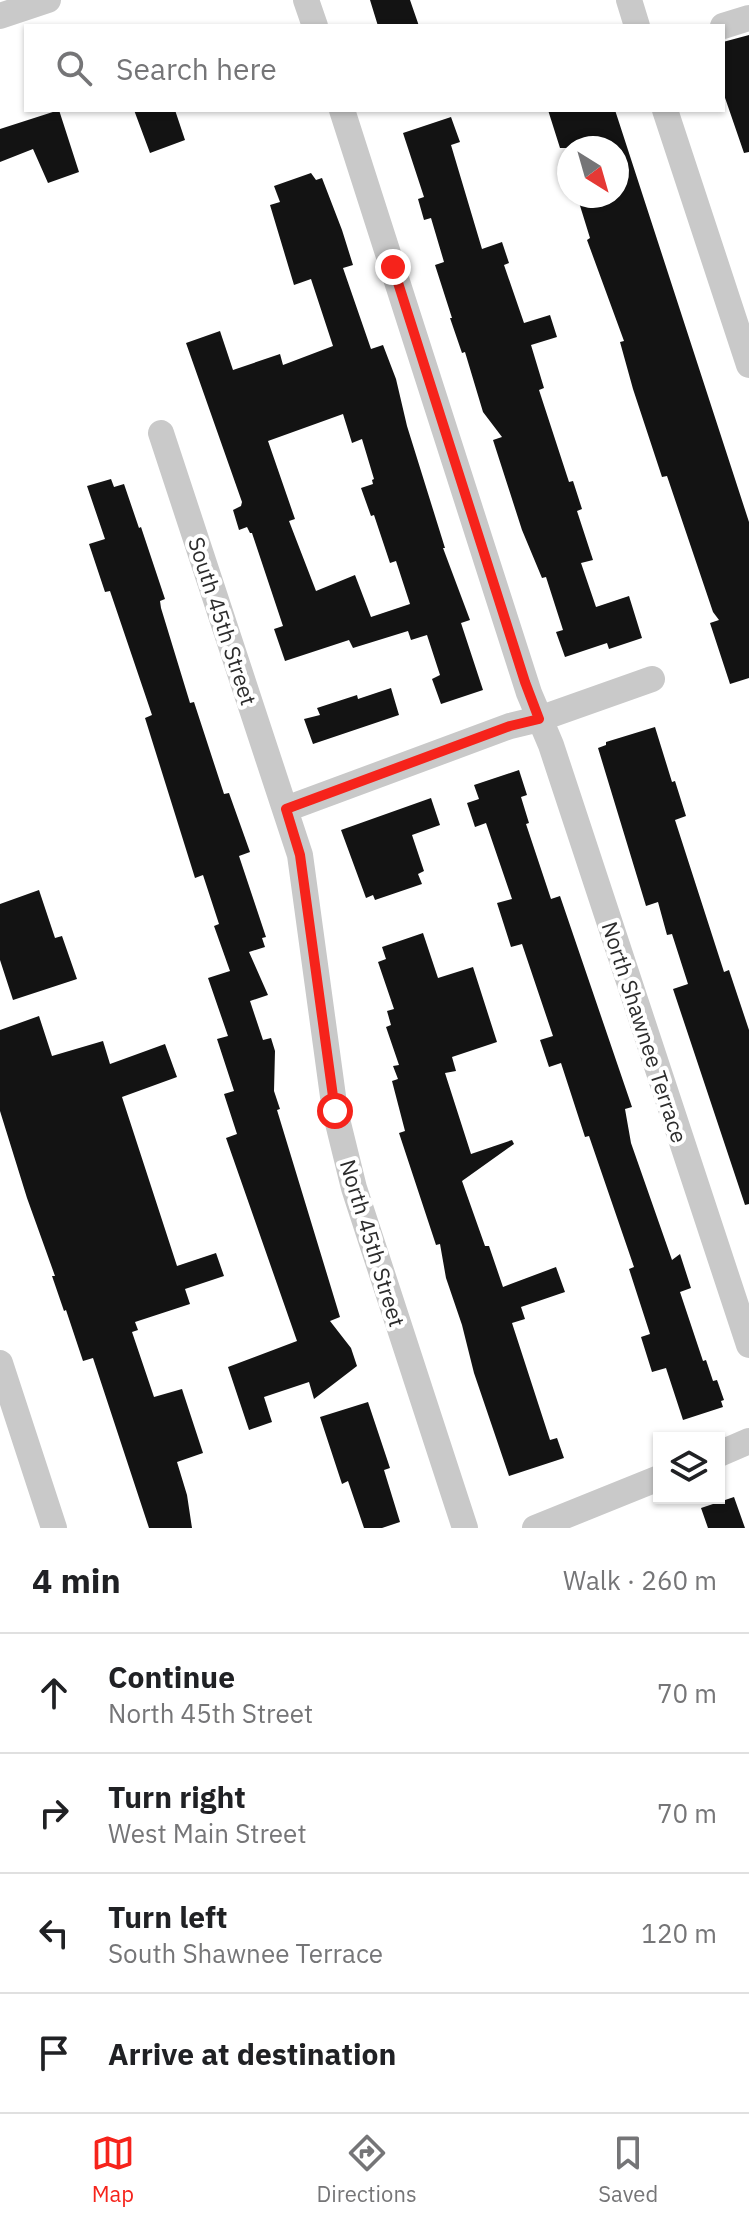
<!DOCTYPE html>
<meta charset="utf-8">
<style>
body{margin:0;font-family:"IBM Plex Sans",sans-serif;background:#f2f2f2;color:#202124}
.controls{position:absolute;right:24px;bottom:24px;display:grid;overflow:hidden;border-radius:0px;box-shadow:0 2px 6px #0004}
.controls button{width:72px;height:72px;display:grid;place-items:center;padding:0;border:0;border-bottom:2px solid #e0e0e0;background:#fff;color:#202124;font:40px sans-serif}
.compass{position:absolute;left:557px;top:136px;width:72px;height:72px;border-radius:50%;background:#fff;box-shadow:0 2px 6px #0004;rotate:143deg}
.stop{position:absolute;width:24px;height:24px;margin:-18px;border:6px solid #f6231b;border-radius:50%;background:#fff}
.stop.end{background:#f6231b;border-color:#fff;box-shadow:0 2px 8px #0008}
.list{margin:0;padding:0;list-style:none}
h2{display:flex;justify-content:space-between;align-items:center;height:104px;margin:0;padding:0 32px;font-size:34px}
h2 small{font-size:26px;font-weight:400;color:#757577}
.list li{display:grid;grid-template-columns:52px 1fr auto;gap:24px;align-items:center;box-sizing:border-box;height:120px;padding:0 32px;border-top:2px solid #e0e0e0}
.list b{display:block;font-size:30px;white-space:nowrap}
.list p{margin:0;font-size:26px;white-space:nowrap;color:#757577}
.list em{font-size:26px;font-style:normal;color:#757577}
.icon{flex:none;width:44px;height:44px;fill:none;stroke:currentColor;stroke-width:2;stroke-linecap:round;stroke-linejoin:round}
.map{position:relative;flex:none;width:749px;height:1528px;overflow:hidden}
.search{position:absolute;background:#fff;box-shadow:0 2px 6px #0004;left:24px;right:24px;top:24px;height:88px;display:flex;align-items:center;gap:20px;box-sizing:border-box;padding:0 28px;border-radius:0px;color:#757577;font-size:30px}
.sheet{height:584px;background:#fff}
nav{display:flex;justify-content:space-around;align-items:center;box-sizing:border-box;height:112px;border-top:2px solid #e0e0e0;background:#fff;font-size:22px;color:#757577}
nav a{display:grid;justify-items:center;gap:4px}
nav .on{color:#f6231b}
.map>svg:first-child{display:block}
.building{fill:#131313;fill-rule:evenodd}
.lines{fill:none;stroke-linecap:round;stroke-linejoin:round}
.minor{stroke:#c9c9c9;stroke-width:26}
.route{stroke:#f6231b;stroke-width:10}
.labels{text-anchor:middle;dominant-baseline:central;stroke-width:8;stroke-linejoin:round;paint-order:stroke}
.street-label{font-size:22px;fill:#2c2c2c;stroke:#fff}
</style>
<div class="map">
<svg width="749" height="1528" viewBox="0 0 749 1528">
<rect width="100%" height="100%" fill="#fff"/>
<path class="building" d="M370,0H410L419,26H378Z
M749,35V152L744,153L723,92V42Z
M59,110L79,172L48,183L33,149L0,162V129Z
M134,110H175L185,140L150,153Z
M548,110H615L749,522V678L730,684L710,623L719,620L713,612L667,476L662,477L633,389L620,342L624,341L587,240L590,238L577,196H617V148H560Z
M451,117L460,142L451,145L482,249L502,242L509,263L504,265L524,323L550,315L557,337L531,345L544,388L539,390L569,482L573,481L582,509L577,511L593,560L581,563L596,607L629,596L642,638L609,649L607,643L565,657L556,632L563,630L546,577L542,578L522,530L493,440L502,437L483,412L465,352L462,353L450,318H452L435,265L444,262L431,218L424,220L418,199L424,197L403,133Z
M311,173L316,180L322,178L342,230L353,265L343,268L371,349L383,345L396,379L407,426L445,548H443L470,620L461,623L483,690L441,704L432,679L440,675L427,635L411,640L408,631L353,648L349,640L285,661L274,629L283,626L252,533H250L247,527L239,530L233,510L241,506L242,502L186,343L220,331L233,370L280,354L283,365L333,346L311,279L294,285L270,205L280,202L274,186ZM343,414L352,443L362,439L374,479L372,480L373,484L361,488L371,516L374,515L390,563L396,561L410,604L371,617L355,575L316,591L289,521L295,519L268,441Z
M111,479L114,487L124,484L139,528L141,527L165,599L160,601L161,608L190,703L194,702L224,794L229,793L250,852L239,856L266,937L262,938L265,947L249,952L268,995L250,1001L263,1040L271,1038L275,1051L274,1091L280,1109L277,1110L340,1317L330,1321L351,1348L357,1366L314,1399L309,1382L264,1397L272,1422L249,1430L228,1367L297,1341L226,1138L237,1134L224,1094L234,1091L217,1039L228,1036L208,978L230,971L214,926L219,924L203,875L195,878L145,718L152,715L110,591L105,592L89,544L105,539L87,486Z
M391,688L399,715L313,744L304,719L320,715L317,708L357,695L358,699Z
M655,727L672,782L675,781L686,816L675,820L724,972L729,970L749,1030V1204L745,1205L673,989L688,984L672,934L667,935L658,902L646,906L598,748L606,745V742Z
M519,770L527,795L521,797L529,823L526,824L551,899L560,896L632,1107L625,1109L631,1143L672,1260L680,1254L691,1288L680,1292L703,1361L706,1360L713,1381L717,1380L724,1400L721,1401L723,1407L683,1420L666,1368L652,1372L641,1337L650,1334L629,1269L634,1267L589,1136L585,1137L561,1063L549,1067L540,1040L553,1036L522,944L511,947L497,903L512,899L486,823L475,827L467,803L479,799L474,785Z
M431,798L440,825L412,835L424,871L418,874L422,884L375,900L373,895L366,898L341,830Z
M39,890L55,938L62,936L77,979L13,1000L0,960V904Z
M423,933L438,978L473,967L497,1042L452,1057L456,1071L445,1073L471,1154L512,1140L514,1144L462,1181L485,1246H489L503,1287L556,1267L565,1292L521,1307L525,1319L512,1323L550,1440L557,1438L564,1458L509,1476L474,1373L462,1325L446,1278L440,1244L436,1245L399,1133L405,1131L392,1081L398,1079L393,1066L399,1065L386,1027L391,1025L387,1011L394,1009L378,962L386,959L382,947Z
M39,1016L52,1056L103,1041L110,1064L165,1044L177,1077L122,1097L177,1266L216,1253L224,1276L185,1289L190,1304L135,1322L138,1330L132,1332L154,1397L182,1389L203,1453L177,1462L187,1495L192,1528H149L93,1358L83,1361L66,1310L64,1311L52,1276H55L27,1198L0,1111V1030Z
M368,1402L390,1468L384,1470L400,1522L382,1528H364L348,1481L342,1484L320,1417Z
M734,1497L745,1528H708L701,1508Z"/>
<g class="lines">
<path class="minor" d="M306,0L315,26
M629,0L637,26
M0,16L48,0
M723,26L749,18
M342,110L529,693L551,745L749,1345
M665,110L749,365
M161,433L300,855L335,1111L354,1188L465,1528
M286,809L510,726L539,719L652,679
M0,1363L54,1528
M719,1454L749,1441
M535,1528L659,1478"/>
</g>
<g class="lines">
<path class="route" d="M335,1111L300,855L286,809L510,726L539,719L525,682L393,267"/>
</g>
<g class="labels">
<g class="street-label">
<text transform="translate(223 621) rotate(72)">South 45th Street</text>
<text transform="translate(645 1032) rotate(72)">North Shawnee Terrace</text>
<text transform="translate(373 1243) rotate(73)">North 45th Street</text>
</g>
</g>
</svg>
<div class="controls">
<button><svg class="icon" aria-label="layers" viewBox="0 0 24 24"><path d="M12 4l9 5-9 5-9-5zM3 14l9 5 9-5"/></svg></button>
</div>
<svg class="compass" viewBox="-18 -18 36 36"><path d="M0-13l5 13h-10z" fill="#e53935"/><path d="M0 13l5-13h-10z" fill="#757577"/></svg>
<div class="stop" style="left:335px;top:1111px"></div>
<div class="stop end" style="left:393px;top:267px"></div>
<div class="search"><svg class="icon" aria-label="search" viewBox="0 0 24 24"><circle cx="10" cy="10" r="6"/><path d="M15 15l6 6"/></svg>Search here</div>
</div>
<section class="sheet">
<h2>4 min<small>Walk · 260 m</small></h2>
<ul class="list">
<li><svg class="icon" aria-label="ahead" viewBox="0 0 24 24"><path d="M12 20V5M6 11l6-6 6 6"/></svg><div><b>Continue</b><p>North 45th Street</p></div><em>70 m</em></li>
<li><svg class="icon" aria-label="right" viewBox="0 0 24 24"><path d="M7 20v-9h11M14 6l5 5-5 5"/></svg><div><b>Turn right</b><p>West Main Street</p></div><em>70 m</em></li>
<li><svg class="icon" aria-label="left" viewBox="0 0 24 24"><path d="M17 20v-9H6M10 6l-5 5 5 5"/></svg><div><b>Turn left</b><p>South Shawnee Terrace</p></div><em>120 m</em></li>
<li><svg class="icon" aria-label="arrive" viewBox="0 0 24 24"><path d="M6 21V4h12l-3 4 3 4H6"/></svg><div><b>Arrive at destination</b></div></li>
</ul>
</section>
<nav>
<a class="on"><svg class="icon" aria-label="map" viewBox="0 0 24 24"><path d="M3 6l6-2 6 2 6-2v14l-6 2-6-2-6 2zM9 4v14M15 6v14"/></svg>Map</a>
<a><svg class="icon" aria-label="directions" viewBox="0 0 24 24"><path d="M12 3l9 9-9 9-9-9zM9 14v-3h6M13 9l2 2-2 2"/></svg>Directions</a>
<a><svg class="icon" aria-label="saved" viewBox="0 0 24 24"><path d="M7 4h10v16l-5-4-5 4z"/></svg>Saved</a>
</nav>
